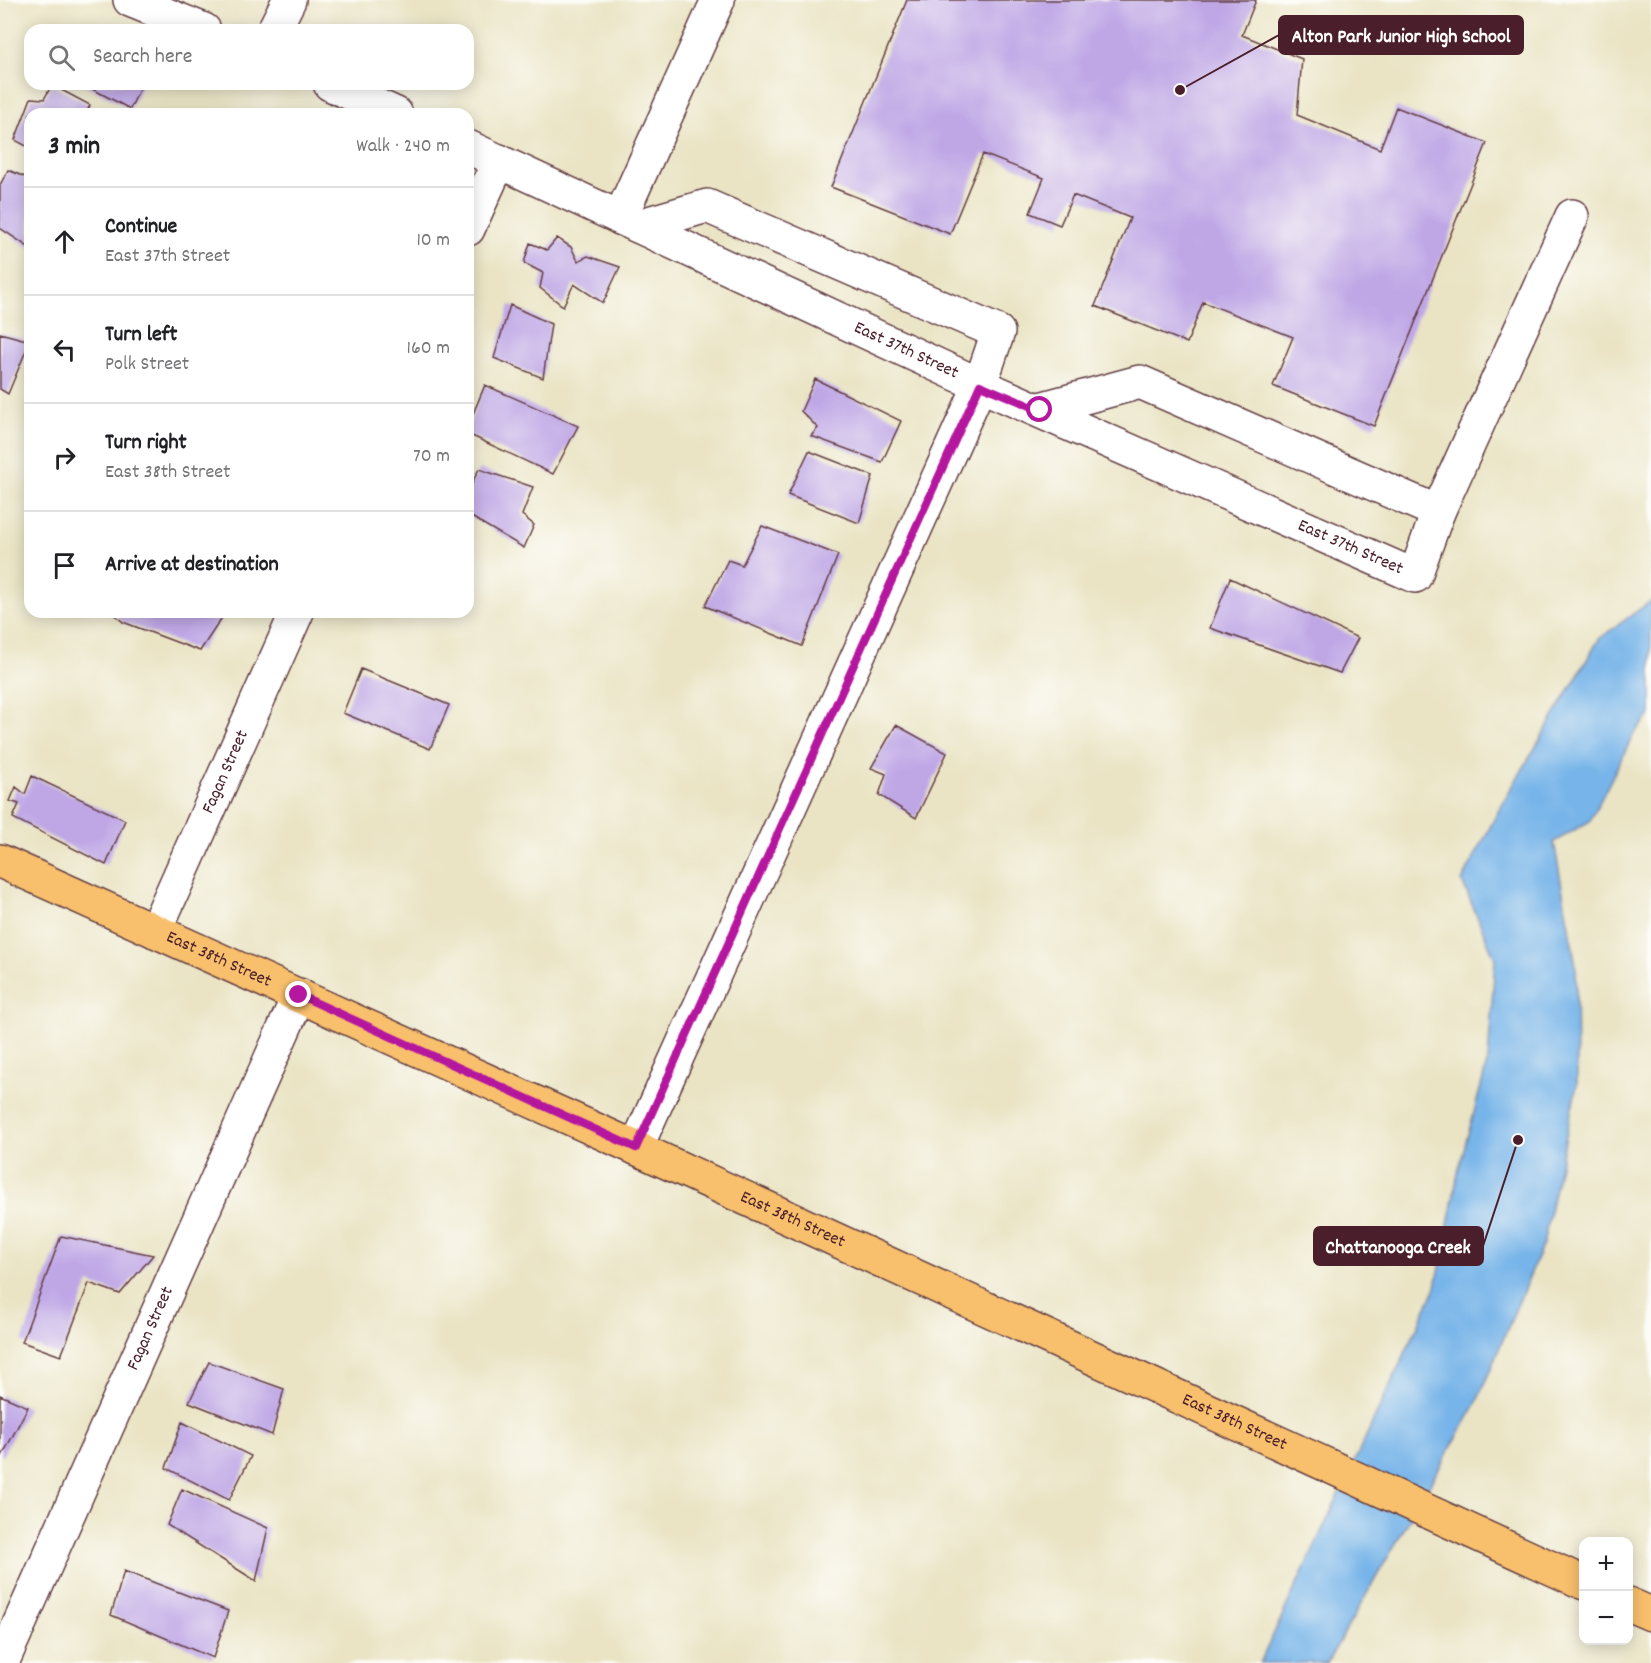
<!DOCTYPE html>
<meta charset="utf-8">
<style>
body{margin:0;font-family:Dekko,sans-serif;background:#f6f6f6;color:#202124}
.controls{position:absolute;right:18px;bottom:18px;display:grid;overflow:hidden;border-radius:12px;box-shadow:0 3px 15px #0003}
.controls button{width:54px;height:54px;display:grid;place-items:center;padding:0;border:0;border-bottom:2px solid #e0e0e0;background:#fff;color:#202124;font:30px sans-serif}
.stop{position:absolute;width:18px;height:18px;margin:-14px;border:4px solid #b5179e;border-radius:50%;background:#fff}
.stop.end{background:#b5179e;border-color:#fff;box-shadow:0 2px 6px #0008}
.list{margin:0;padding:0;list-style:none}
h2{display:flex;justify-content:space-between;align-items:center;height:78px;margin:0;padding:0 24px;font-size:26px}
h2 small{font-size:20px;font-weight:400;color:#757577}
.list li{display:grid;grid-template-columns:39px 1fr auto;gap:18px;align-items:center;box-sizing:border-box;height:108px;padding:0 24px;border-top:2px solid #e0e0e0}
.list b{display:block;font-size:22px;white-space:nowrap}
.list p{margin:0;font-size:20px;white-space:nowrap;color:#757577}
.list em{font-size:20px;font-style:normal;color:#757577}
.icon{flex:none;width:33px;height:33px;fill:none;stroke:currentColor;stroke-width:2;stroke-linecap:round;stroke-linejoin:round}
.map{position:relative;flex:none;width:1651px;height:1663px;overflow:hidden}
.search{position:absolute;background:#fff;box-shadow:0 3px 15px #0003;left:24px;top:24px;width:450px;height:66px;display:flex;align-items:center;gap:15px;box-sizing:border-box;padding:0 21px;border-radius:18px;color:#757577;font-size:22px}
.panel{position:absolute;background:#fff;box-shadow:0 3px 15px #0003;left:24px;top:108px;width:450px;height:510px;border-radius:18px}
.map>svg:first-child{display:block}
.water{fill:#76b4e9;stroke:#606a8a;stroke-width:1.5}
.building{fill:#bfa7e6}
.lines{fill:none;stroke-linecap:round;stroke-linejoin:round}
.minor-casing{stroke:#623d42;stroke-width:36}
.major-casing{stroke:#623d42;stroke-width:36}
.minor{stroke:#fff;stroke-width:33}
.major{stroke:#f8bf6c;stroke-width:33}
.route{stroke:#b5179e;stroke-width:8}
.labels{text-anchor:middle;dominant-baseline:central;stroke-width:4.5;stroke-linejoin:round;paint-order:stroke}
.street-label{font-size:18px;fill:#4a1f2b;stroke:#fdfcf7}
.leader{fill:none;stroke:#4a1f2b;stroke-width:2}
.callout-dot{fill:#4a1f2b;stroke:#fdfcf7;stroke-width:2}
.callout{fill:#4a1f2b;stroke:#4a1f2b;stroke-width:2}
.callout-label{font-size:20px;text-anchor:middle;font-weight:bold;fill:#fff}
</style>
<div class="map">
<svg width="1651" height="1663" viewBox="0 0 1651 1663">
<rect width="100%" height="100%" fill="#fdfcf7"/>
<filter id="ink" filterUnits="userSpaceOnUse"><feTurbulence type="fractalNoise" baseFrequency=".0167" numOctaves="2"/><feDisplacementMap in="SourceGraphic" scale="12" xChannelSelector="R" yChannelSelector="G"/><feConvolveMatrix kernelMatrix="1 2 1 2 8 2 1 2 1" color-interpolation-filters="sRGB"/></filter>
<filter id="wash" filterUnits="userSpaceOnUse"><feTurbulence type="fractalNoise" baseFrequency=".008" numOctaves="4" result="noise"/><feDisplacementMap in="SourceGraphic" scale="24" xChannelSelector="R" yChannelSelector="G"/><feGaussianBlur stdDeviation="1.35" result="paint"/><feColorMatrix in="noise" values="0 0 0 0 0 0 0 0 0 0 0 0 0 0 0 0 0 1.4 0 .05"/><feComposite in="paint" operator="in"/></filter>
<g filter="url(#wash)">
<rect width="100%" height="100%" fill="#eae4c5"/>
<path class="water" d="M1651,601V714L1634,734L1590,821L1554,842L1576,966L1577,1085L1543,1244L1476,1404L1327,1663H1260L1436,1287L1459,1168L1488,1060L1495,959L1462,881L1501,806L1599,639Z"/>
<g id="blocks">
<path class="building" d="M907,0H1256L1242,35L1302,59L1297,115L1380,149L1396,107L1487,143L1374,426L1273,386L1293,337L1203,302L1187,343L1095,306L1130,218L1073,195L1060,225L1030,213L1044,178L983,154L950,234L831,187Z
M83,84H142L130,109Z
M52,85L90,105L86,114H30V148L15,140L31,98L44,99Z
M8,170L30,179V248L0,228V185Z
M557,238L571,247L578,261L588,256L620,267L603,303L574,284L563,306L540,288L543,273L524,263L530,243L547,250Z
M510,305L551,324L543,378L494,358Z
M0,333L30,341L8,394L0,389Z
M815,379L901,421L882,462L811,436L818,428L801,411Z
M485,385L578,426L553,474L468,434V426Z
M809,451L873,476L859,523L788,495Z
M479,469L533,487L522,515L534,525L524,548L468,515V481L472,483Z
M762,526L838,555L802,646L705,606L728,560L742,565Z
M1230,578L1358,638L1340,673L1210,628Z
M112,612H223L225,613L200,651L123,622Z
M361,669L449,705L430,749L343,713Z
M896,725L947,753L916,818L879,795L886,774L871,768Z
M32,776L125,820L106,865L13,818L19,804L10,801L16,787L25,794Z
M61,1236L153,1255L120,1294L89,1283L61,1356L22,1342Z
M209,1362L284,1389L272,1435L189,1402Z
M0,1395L28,1407L2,1456L0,1455Z
M182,1422L251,1456L229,1500L166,1468Z
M182,1489L268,1528L256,1581L167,1525Z
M124,1571L228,1611L213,1658L111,1615Z"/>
</g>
</g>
<g filter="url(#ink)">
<use href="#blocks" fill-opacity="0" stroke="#623d42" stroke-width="1.5"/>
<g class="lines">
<g class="minor-casing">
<g id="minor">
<path d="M130,0L204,30"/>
<path d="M274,30L289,0"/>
<path d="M330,84L396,114"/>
<path id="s1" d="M468,147L980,385L1415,576L1438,512L1140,382L1040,409"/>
<path d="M620,218L718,0"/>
<path d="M468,229L499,161"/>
<path d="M1438,512L1572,216"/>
<path id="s2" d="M155,931L297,612"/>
<path d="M636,1148L980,385L998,332L707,206L638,226"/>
<path id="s3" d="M2,1663L299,995"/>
</g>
</g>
<g class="major-casing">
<g id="major">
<path id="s4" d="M0,861L636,1148L1584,1583"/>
<path d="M1628,1604L1651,1614"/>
</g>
</g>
<use href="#minor" class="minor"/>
<use href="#major" class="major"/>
</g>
</g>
<g class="lines" filter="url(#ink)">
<path class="route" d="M299,995L636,1148L980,385L1040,410"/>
</g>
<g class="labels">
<g class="street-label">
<text stroke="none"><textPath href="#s1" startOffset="483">East 37th Street</textPath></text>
<text stroke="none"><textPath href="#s1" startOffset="969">East 37th Street</textPath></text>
<text stroke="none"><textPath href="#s2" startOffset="174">Fagan Street</textPath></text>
<text stroke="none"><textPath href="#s4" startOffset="240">East 38th Street</textPath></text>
<text stroke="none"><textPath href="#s4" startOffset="870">East 38th Street</textPath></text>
<text stroke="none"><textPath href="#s3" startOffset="366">Fagan Street</textPath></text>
<text stroke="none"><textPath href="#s4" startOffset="1356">East 38th Street</textPath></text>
</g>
</g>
<path class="leader" d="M1180 90L1279 35M1518 1140L1483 1246"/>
<g class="callout-dot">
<circle cx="1180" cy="90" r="6"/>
<circle cx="1518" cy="1140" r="6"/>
</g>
<g class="callout">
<rect x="1279" y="16" width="244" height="38" rx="6"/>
<rect x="1314" y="1227" width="169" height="38" rx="6"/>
</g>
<g class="callout-label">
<text x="1401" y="42">Alton Park Junior High School</text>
<text x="1398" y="1253">Chattanooga Creek</text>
</g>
</svg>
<div class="controls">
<button>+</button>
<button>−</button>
</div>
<div class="stop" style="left:1040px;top:410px"></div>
<div class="stop end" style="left:299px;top:995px"></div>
<div class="search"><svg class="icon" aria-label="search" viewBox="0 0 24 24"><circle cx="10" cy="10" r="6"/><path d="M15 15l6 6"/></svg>Search here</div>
<section class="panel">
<h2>3 min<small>Walk · 240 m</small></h2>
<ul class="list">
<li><svg class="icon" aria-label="ahead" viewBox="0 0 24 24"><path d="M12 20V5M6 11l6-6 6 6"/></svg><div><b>Continue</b><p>East 37th Street</p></div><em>10 m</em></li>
<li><svg class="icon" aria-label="left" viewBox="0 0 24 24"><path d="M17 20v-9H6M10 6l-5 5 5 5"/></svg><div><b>Turn left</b><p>Polk Street</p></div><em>160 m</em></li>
<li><svg class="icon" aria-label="right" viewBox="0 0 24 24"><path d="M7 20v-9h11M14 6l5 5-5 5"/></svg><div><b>Turn right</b><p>East 38th Street</p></div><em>70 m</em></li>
<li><svg class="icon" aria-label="arrive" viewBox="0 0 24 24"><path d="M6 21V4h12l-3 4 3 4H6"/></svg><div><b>Arrive at destination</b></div></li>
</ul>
</section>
</div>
